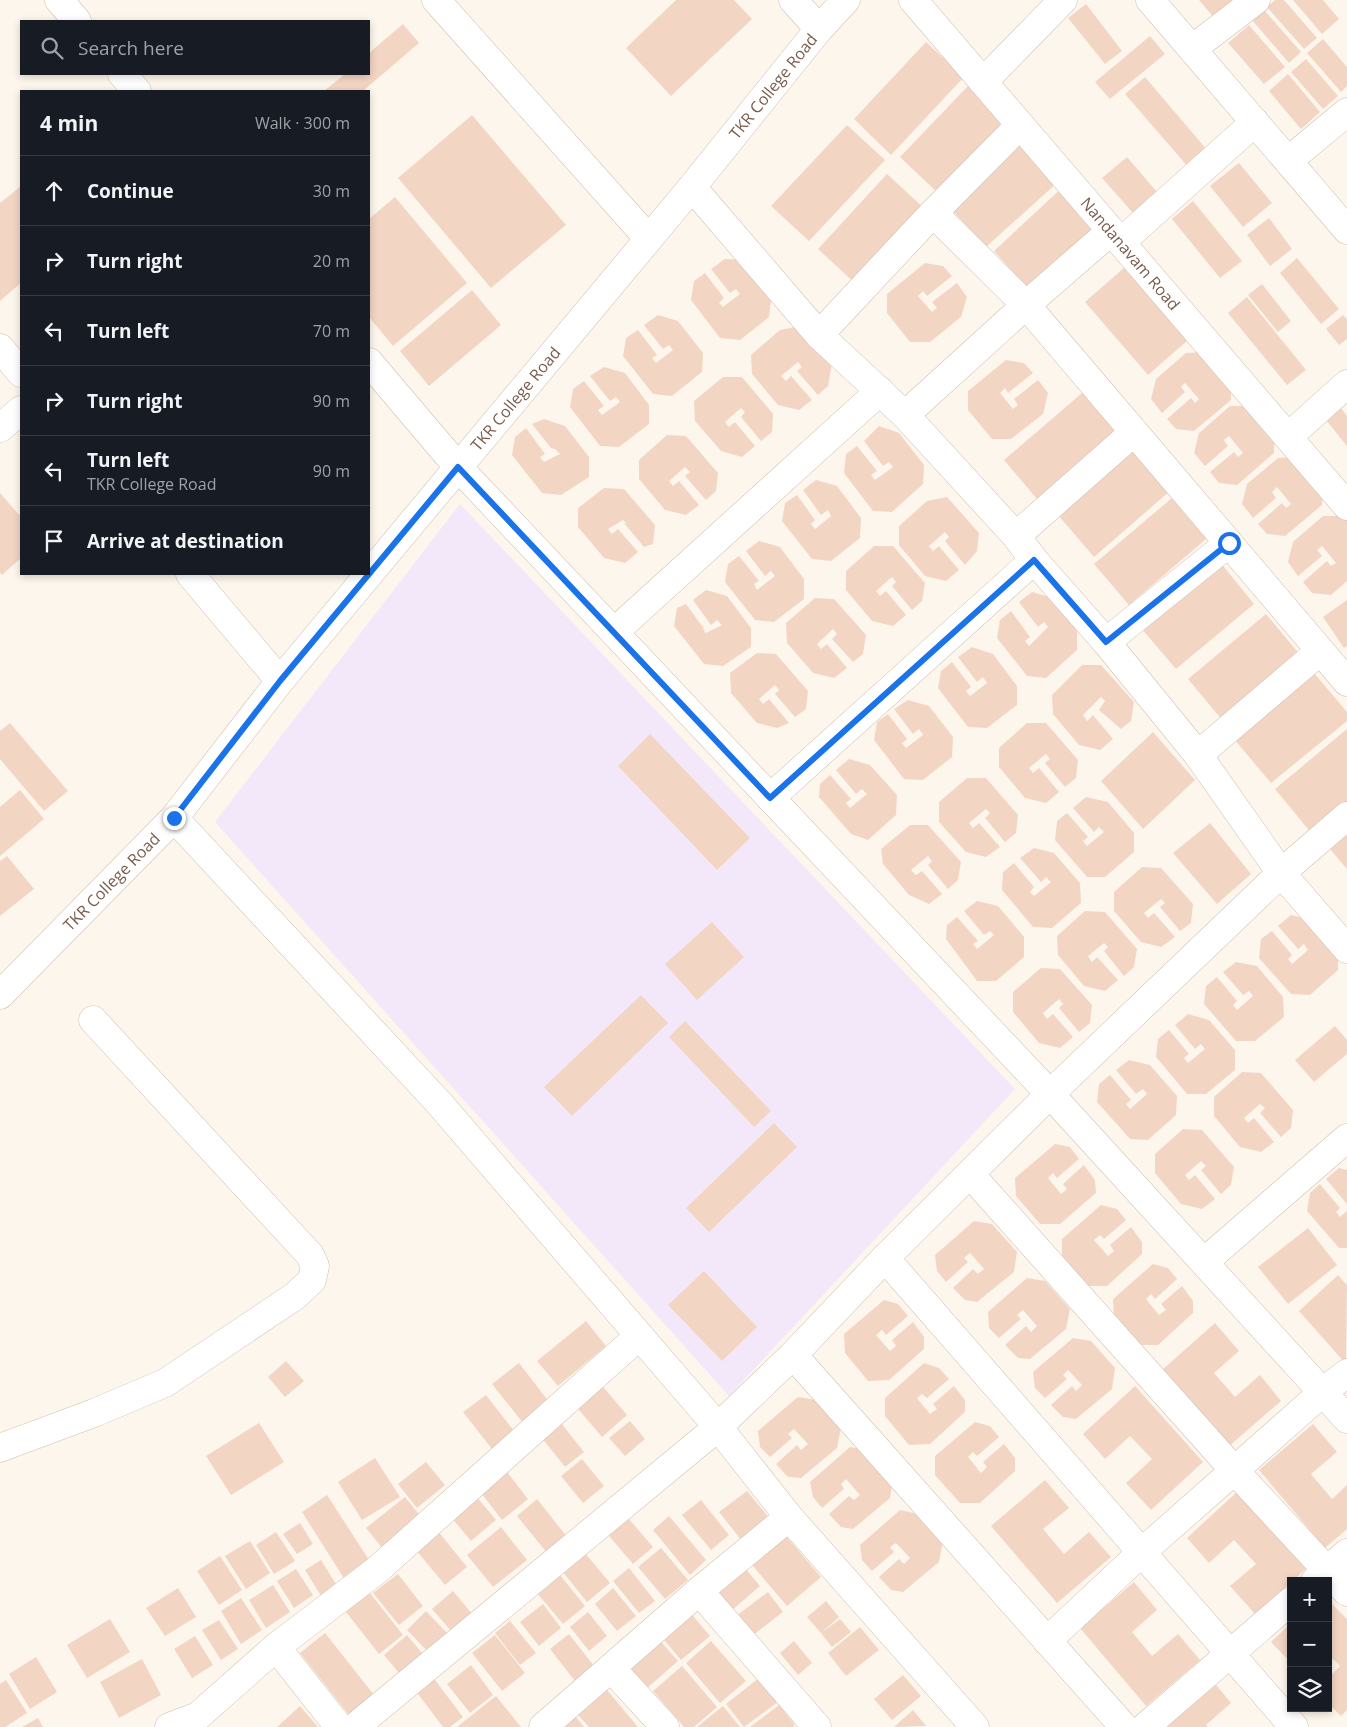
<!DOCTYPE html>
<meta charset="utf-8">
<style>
body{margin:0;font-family:"Open Sans",sans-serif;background:#242831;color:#f1f3f6}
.controls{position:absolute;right:15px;bottom:15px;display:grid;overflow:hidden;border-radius:0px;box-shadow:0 2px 8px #0003}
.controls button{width:45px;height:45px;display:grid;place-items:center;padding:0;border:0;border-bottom:1px solid #363941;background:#171b24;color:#f1f3f6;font:25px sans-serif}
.stop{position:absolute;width:15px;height:15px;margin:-11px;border:4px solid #1a73e8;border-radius:50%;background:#fff}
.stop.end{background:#1a73e8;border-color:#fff;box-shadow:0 1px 5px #0008}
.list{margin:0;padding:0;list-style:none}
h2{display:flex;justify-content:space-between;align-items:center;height:65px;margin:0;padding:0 20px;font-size:21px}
h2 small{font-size:16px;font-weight:400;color:#9ea1a6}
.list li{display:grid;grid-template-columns:32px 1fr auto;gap:15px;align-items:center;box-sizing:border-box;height:70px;padding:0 20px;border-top:1px solid #363941}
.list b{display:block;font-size:19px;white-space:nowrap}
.list p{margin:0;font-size:16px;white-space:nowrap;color:#9ea1a6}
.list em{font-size:16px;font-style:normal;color:#9ea1a6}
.icon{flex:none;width:28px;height:28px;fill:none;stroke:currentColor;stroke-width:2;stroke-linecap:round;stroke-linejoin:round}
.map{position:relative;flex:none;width:1347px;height:1727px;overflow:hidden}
.search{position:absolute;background:#171b24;box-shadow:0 2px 8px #0003;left:20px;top:20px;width:350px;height:55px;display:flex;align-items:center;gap:12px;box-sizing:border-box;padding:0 18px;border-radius:0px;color:#9ea1a6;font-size:19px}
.panel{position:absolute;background:#171b24;box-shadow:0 2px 8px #0003;left:20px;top:90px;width:350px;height:485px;border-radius:0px}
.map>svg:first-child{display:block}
.education{fill:#f3e8fa}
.building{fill:#f3d5c3}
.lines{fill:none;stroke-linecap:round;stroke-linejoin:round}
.minor-casing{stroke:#d1beb0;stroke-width:29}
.minor{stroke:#fff;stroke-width:28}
.route{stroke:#1a73e8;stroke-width:6}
.labels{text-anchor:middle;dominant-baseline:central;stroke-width:5;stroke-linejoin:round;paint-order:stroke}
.street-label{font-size:16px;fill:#7a5c4d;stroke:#fffaf3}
</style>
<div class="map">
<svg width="1347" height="1727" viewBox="0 0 1347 1727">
<rect width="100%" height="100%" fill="#fdf6ec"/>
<path class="education" d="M460,504L1015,1089L729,1396L215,822Z"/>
<path class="building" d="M676,0H734L752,19L671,96L626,48Z
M1199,0H1238L1215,19Z
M1275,0H1284L1317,38L1304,49L1267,7Z
M1293,0H1323L1339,19L1322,34Z
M1086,4L1122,51L1105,64L1068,18Z
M1264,10L1301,52L1289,63L1252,20Z
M403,24L419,43L363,91H324L345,74H369V53Z
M1249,25L1285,67L1264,84L1228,43Z
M1150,36L1165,54L1110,99L1095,82Z
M1323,39L1347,67V86L1341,92L1307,53Z
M926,42L964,77L891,155L854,119Z
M1306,59L1338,96L1323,109L1291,72Z
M1288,74L1320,112L1301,129L1269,91Z
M1145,77L1208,151L1189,168L1125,94Z
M968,86L1006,123L939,194L900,157Z
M472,115L566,225L491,288L398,178Z
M847,125L885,160L809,241L771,206Z
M1021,142L1058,182L986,247L950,208Z
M1127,157L1157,192L1133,213L1102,178Z
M1239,163L1272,203L1243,227L1210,186Z
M887,174L926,210L857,285L818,249Z
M1065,185L1102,226L1031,291L994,251Z
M21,186V283L0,301V203Z
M395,197L467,283L393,346L369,317V219Z
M1193,201L1242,261L1220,278L1172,219Z
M1269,218L1292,249L1270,266L1247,235Z
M1297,258L1339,309L1321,324L1280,273Z
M725,259L747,260L772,292L769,317L740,340L720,338L691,300L694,281L705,273L724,298L719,303L723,307L740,294L736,289L730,293L711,269Z
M925,263L943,266L952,276L927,296L923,291L918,296L932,312L937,308L932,302L957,283L967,297L961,317L930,342H910L887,313V294Z
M1125,267L1188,340L1148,375L1085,302Z
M1262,284L1291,321L1278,332L1248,295Z
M472,290L501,325L429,386L400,351Z
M1247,297L1306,370L1287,385L1228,313Z
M658,315L678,321L703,353L702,372L672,396L653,394L623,356L626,338L638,330L657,355L652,358L656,363L673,350L669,345L663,349L644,325Z
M1343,315L1347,319V339L1339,345L1326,329Z
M800,326L832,363L828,386L818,395L797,371L802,367L798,362L781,376L786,381L791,376L812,400L799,410L778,405L752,374L751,355L780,330Z
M1206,352L1231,381V400L1194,431L1176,429L1167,419L1191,398L1195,403L1199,399L1185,383L1181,387L1185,392L1162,413L1151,399L1156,379L1186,353Z
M1006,360L1024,363L1033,373L1008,393L1005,388L1000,393L1013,409L1018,405L1014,399L1038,380L1048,393L1043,414L1011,439H992L968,410V391Z
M604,367L625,373L649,405V424L619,447L600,446L570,407L573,389L584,381L604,406L598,410L602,415L620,402L616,397L610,401L590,376Z
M723,377H742L773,414L772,432L761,441L741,417L745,412L741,408L725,422L729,427L735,422L755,446L742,457L721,451L695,421L694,401Z
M1082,393L1116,432L1037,499L1004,460Z
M1337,403L1347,416V446L1322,415Z
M1230,406H1249L1274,435V453L1237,485L1219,483L1210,472L1234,452L1238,457L1243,453L1229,436L1224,440L1228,446L1205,466L1194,453L1199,433Z
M544,419L565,426L589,457V477L561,495L542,493L512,455L515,437L526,428L545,454L540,457L544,462L560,454L555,449L551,448L532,424Z
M879,426L899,433L924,465L923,484L892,512L873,511L844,473L846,454L857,446L877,471L871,475L875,480L893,467L889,462L883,466L864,441Z
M667,435L686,436L718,473L716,491L706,500L685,476L690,472L685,467L669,481L673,486L679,481L699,505L686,515L665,510L639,479V460Z
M1134,449L1170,491L1094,557L1058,515Z
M1297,457L1322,486V505L1285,536L1267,534L1258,524L1282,503L1286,508L1291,504L1277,487L1272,492L1276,498L1253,518L1242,504L1247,484L1278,458Z
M816,480L837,486L861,518L860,538L831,561L812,559L782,521L785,503L797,495L815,520L811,524L815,529L831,516L828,510L821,515L803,490Z
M604,488L624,489L655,525L653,544L644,547L624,523L627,524L623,520L608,529L612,534L618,529L638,552L625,563L604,558L578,527V508Z
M0,493L21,517V558L2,575L0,573Z
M947,497L979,533L977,551L965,565L945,541L949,537L945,532L929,546L933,551L939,546L959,570L946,581L925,576L899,545V526L927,501Z
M1172,498L1206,539L1129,605L1094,564Z
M1323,516H1343L1347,520V581L1331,595L1312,593L1303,582L1327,561L1331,566L1336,563L1322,546L1317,550L1322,556L1298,576L1288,562L1293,542Z
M759,541L780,547L804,579V599L774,622L755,620L725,582L728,564L739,556L759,581L754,584L757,590L775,576L771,571L765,576L746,551Z
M874,546H893L925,583L922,601L912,610L892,586L896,582L892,577L876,591L880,596L886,591L906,615L893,626L872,621L846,590V571Z
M1220,562L1254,604L1176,669L1141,628Z
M706,590L727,596L751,628V647L723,666L704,664L674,626L677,608L686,604L705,630L702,628L706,633L722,625L717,620L711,625L693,600Z
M1032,592L1053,598L1077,630V650L1046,678L1027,676L997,638L1000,620L1011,611L1030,637L1025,641L1029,646L1048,627L1044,622L1038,627L1019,602Z
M815,598L834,599L866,635L863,654L853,662L832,639L837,634L833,629L817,644L821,649L827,644L847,668L834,678L813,673L787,643L786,623Z
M1347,600V646L1344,648L1323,617Z
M1266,614L1301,656L1223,721L1188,679Z
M972,647L993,654L1017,686V705L987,728L968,727L938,688L941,671L952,662L971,687L966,691L970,696L987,683L983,677L977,682L958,657Z
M757,653L776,654L808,691L806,709L795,717L775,694L779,690L775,685L759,699L763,704L769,699L789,723L777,728L757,723L731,693L730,673Z
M1082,665H1101L1134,702L1131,721L1121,729L1099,710L1105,701L1101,697L1083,715L1087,721L1093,715L1113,739L1100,750L1079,745L1053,714L1052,695Z
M1314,673L1347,712V721L1271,783L1234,739Z
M908,700L929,706L953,737L952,757L923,780L904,779L874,740L877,722L888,714L907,739L902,743L906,748L923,735L919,729L913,734L894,709Z
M10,723L68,791L44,811L0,759V731Z
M1027,723H1046L1078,760L1076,778L1065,787L1045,763L1050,759L1046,754L1029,768L1033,773L1039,768L1059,792L1046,803L1025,798L999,767V748Z
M1347,729V805L1312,834L1275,789Z
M1153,732L1195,780L1143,829L1101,781Z
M650,734L750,838L717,870L618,766Z
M849,759L870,765L897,795L896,815L868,840L851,834L819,797L820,784L830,775L851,799L846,803L850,808L867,794L862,789L856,794L836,770Z
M967,778H986L1018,815L1016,833L1005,842L985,818L990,813L986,809L969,823L973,828L979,823L1000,847L986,857L966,852L939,822V802Z
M20,790L44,819L0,856V807Z
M1086,797L1108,802L1134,833V852L1105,877H1087L1055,840L1057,821L1067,813L1088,837L1083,841L1087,846L1104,832L1099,827L1094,832L1073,808Z
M1210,823L1251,874L1217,904L1173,853Z
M910,825H928L961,862L958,880L948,889L928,865L932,861L928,856L911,870L916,875L922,871L942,894L929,904L909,895L883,864L881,849Z
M1347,835V869L1330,849Z
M1034,848L1054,853L1080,883L1081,903L1052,928L1033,927L1002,890L1003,872L1014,863L1034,887L1030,892L1034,896L1051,882L1046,877L1041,882L1020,858Z
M7,856L34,889L0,916V861Z
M1142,867L1161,868L1193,904L1191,923L1180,931L1160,907L1165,903L1161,899L1144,913L1148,918L1154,913L1175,937L1161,947L1141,942L1114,911V892Z
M977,901L998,906L1024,937V957L996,981H977L946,939L947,925L957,917L978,941L973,944L977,949L994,935L990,931L984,935L964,911Z
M1085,911L1105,912L1137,949L1134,967L1124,976L1104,951L1108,947L1104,943L1088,956L1092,962L1097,957L1118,980L1105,991L1084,986L1058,955L1057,936Z
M1291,915L1312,920L1338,951V970L1310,995L1291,994L1259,958L1261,939L1272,931L1292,955L1288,959L1292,964L1308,950L1304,944L1298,949L1278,926Z
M712,922L744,957L697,1000L665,964Z
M1236,962L1257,966L1283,997L1284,1017L1255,1041H1236L1204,1004L1206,986L1217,977L1237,1001L1233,1005L1237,1010L1253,996L1249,991L1243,995L1223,972Z
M1041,968L1060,969L1092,1005L1090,1023L1079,1032L1059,1008L1063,1004L1059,999L1043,1013L1047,1019L1053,1014L1073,1037L1060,1048L1039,1043L1013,1012V992Z
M641,995L668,1023L572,1116L544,1087Z
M1188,1014L1209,1020L1235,1050V1070L1206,1094H1187L1156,1057L1158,1039L1169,1030L1189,1054L1184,1058L1188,1063L1205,1049L1201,1044L1195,1049L1175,1025Z
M685,1021L771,1111L754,1127L669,1037Z
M1335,1026L1347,1040V1054L1314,1082L1295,1060Z
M1129,1060L1150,1065L1177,1096L1176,1115L1148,1140L1130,1139L1097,1102L1099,1084L1110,1075L1131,1100L1126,1104L1130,1109L1147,1094L1143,1089L1136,1094L1116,1070Z
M1242,1072L1261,1073L1293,1110L1291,1128L1281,1137L1260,1113L1265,1108L1260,1104L1244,1118L1248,1123L1254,1118L1274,1142L1261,1152L1240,1147L1214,1116V1097Z
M774,1123L797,1147L709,1232L686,1208Z
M1183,1129L1202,1130L1234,1167L1231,1185L1221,1194L1201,1170L1206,1166L1201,1161L1185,1175L1189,1180L1195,1175L1215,1199L1202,1209L1181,1204L1155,1173V1154Z
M1055,1144L1070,1147L1079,1159L1057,1178L1053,1173L1048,1178L1061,1194L1067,1189L1063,1184L1084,1165L1095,1180L1096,1193L1060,1224H1040L1016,1196L1015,1178Z
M1339,1168L1347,1170V1204L1326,1179Z
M1320,1184L1340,1208L1336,1212L1340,1217L1347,1211V1248H1339L1307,1211L1310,1193Z
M1101,1205L1117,1209L1126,1220L1104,1239L1100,1235L1094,1240L1108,1256L1114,1251L1110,1245L1131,1227L1142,1242V1254L1107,1286H1086L1062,1257V1239Z
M974,1221L992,1224L1017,1252L1014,1272L977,1302L965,1300L953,1288L973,1269L978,1274L984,1269L970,1253L964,1258L968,1262L946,1282L937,1271L935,1255Z
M1308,1228L1337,1265L1288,1304L1258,1267Z
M1153,1264L1168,1268L1177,1279L1155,1299L1151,1294L1146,1299L1159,1315L1166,1310L1161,1304L1182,1286L1193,1301V1313L1158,1345H1137L1114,1316L1113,1299Z
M704,1271L757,1327L722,1361L668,1305Z
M1338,1275L1347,1285L1346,1364L1299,1311Z
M1027,1278L1045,1281L1070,1309L1066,1329L1030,1359L1018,1358L1005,1345L1026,1326L1031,1332L1037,1326L1023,1310L1017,1315L1021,1319L999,1338L989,1328L988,1312Z
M884,1300L898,1304L908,1316L886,1335L882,1330L876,1335L890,1351L896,1346L892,1340L913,1322L924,1337V1349L889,1380L868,1381L845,1353L844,1334Z
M586,1321L606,1346L558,1386L537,1361Z
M1215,1323L1239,1351L1214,1373L1235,1397L1260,1375L1281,1401L1228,1447L1162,1370Z
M1073,1338L1091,1341L1115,1368L1112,1389L1076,1419L1063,1417L1051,1405L1072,1386L1076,1391L1082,1385L1068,1370L1063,1375L1067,1379L1045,1398L1035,1388L1033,1372Z
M286,1361L304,1381L285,1397L268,1377Z
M519,1363L553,1407L527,1428L492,1384Z
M924,1363L939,1368L949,1379L927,1398L922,1394L917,1398L930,1414L937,1409L933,1404L954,1386L965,1400V1412L930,1444L909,1445L885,1416V1398Z
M599,1382L627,1415L602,1437L573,1403Z
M1135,1386L1203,1462L1151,1510L1126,1483L1152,1459L1130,1436L1105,1459L1083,1434Z
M486,1395L521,1440L499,1458L463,1412Z
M798,1397L816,1400L841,1427L837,1448L801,1478L788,1477L776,1464L797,1445L801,1450L808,1444L794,1429L788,1434L792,1438L770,1457L760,1447L758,1431Z
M557,1418L584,1452L565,1467L538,1433Z
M630,1421L645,1439L625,1456L609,1438Z
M975,1422L990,1426L999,1437L977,1456L973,1452L968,1457L981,1473L987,1467L983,1462L1004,1444L1015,1458V1471L980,1503H960L935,1475V1456Z
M259,1423L284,1462L231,1495L206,1456Z
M1313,1424L1337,1452L1311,1474L1332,1499L1347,1485V1529L1325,1548L1259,1470Z
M850,1447L868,1450L893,1478L890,1498L853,1529L841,1527L829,1514L849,1496L854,1500L860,1495L846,1479L841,1484L844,1489L822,1508L813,1497L810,1482Z
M375,1458L400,1497L362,1520L338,1482Z
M582,1459L604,1486L583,1503L561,1476Z
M426,1462L445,1485L417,1508L398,1484Z
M504,1468L528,1499L502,1520L478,1489Z
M1045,1480L1069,1508L1043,1529L1064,1554L1089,1532L1111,1557L1057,1603L991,1526Z
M1239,1490L1308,1567L1255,1614L1230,1586L1256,1564L1234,1540L1209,1563L1187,1538Z
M747,1491L770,1519L742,1541L719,1512Z
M327,1495L371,1563L345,1580L302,1512Z
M476,1496L496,1520L471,1541L451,1517Z
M405,1497L427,1524L388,1555L366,1528Z
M537,1499L568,1538L548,1554L517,1516Z
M701,1500L729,1535L711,1550L682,1515Z
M900,1510L918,1514L943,1541L939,1562L903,1592L891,1590L879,1577L899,1559L904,1564L910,1558L896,1543L890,1547L894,1552L872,1571L862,1560L860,1545Z
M622,1511L653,1547L633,1564L603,1529Z
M669,1516L706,1560L690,1575L653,1530Z
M300,1523L313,1544L297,1554L283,1534Z
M501,1527L527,1560L493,1587L467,1555Z
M780,1529L821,1577L787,1606L746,1558Z
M437,1530L467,1567L445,1585L415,1549Z
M276,1532L295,1561L274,1574L256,1545Z
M250,1541L270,1573L246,1589L225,1556Z
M661,1548L688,1580L665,1599L638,1567Z
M585,1553L610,1583L587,1602L562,1571Z
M220,1556L242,1590L219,1605L197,1571Z
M321,1560L339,1589L323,1599L305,1570Z
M629,1568L655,1601L639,1613L613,1581Z
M745,1568L760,1586L730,1612L715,1594Z
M296,1569L313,1595L294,1608L277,1581Z
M398,1574L423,1606L399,1625L373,1593Z
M560,1575L585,1606L563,1624L537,1593Z
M1134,1582L1157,1610L1132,1632L1152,1656L1178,1634L1200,1660L1146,1706L1080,1628Z
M273,1585L290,1612L266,1628L249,1600Z
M178,1588L196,1617L165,1636L146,1608Z
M613,1588L636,1616L617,1631L595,1604Z
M453,1591L473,1615L453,1633L432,1609Z
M768,1592L783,1612L752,1636L736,1616Z
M370,1593L403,1635L379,1654L346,1612Z
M241,1598L262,1630L241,1644L221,1611Z
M1328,1600L1347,1619V1710L1341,1716L1328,1703V1678L1340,1666L1328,1654Z
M826,1601L839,1617L821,1633L807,1617Z
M543,1604L561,1628L539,1646L520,1622Z
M688,1610L710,1636L681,1660L659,1634Z
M426,1611L449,1635L430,1654L407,1630Z
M588,1612L607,1636L589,1651L570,1627Z
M110,1619L130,1652L87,1678L67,1645Z
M840,1619L851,1632L832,1647L821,1633Z
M219,1620L238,1649L221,1660L202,1630Z
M510,1621L536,1653L520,1665L495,1633Z
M1291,1623V1663L1271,1642Z
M860,1627L879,1650L846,1676L828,1653Z
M325,1633L378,1700L353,1720L300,1653Z
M569,1634L594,1666L575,1681L550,1649Z
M407,1635L427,1659L404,1679L384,1655Z
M495,1635L525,1673L502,1691L472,1653Z
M195,1636L213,1665L192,1678L174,1649Z
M656,1636L678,1661L646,1689L624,1663Z
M711,1641L746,1681L720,1703L686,1663Z
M794,1641L812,1663L798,1675L780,1653Z
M36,1657L57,1692L30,1709L9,1674Z
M142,1659L161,1695L119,1718L100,1682Z
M471,1665L493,1695L470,1713L447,1684Z
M682,1666L717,1707L694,1727H684L653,1691Z
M903,1675L921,1696L892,1720L874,1699Z
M1208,1675L1231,1703L1206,1725L1208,1727H1159Z
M432,1676L463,1717L450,1727H443L415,1690Z
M759,1678L778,1702L744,1727L726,1704Z
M6,1680L27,1713L5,1727H0V1684Z
M607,1690L638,1727H589L578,1715Z
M496,1696L521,1727H457Z
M779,1705L795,1725L793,1727H750Z
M300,1706L318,1727H277Z
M723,1706L740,1727H697Z
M913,1710L926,1726L894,1727Z
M576,1717L584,1727H564Z
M38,1718L43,1727H22Z"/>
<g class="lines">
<g class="minor-casing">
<g id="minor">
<path d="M59,0L77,21"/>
<path d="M436,0L648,238"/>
<path d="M793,0L819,29"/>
<path id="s1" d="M913,0L1347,506"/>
<path d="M1150,0L1347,230"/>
<path d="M1192,49L1256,0"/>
<path d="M122,74L137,91"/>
<path d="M983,82L1063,0"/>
<path d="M1288,161L1347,112"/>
<path d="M692,187L819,335L905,415L1016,536L1034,560L1106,642L1198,755L1281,873L1347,949"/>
<path d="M933,213L1026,305L1347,682"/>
<path d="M1121,242L1255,122"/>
<path d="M819,335L933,213L1020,125"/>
<path d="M0,348L21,373"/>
<path d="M369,362L458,467L1050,1094L1347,1419"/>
<path d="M905,415L1026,305L1111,231"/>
<path d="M0,428L21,410"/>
<path d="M1288,437L1347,384"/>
<path d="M1016,536L1134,432"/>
<path d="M190,574L280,681"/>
<path d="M614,632L880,391"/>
<path d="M1106,642L1229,543"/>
<path d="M1198,755L1320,651"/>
<path d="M770,798L1034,560"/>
<path d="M174,818L439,1103L718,1427L789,1517L975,1727"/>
<path id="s2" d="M0,995L174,818L280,681L692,187L819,29L846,0"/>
<path d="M970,1174L1234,1470L1347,1592"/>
<path d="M885,1258L1294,1727"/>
<path d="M1204,1262L1347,1138"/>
<path d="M793,1355L1124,1727"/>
<path d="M0,1448L94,1413L165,1383L295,1296L312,1280L315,1266L310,1255L93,1020"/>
<path d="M1315,1581L1347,1553"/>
<path d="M699,1591L817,1727"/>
<path d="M1047,1641L1142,1552L1323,1392L1347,1373"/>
<path d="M276,1647L339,1727"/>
<path d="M611,1668L665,1727"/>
<path d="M169,1727L198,1716L276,1647L377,1570L639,1336"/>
<path d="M355,1727L718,1427L793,1355L885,1258L1050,1094L1281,873L1347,816"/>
<path d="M543,1727L699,1591L789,1517"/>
<path d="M1145,1727L1291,1601"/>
</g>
</g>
<use href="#minor" class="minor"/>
</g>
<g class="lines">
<path class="route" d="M174,818L280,681L458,467L770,798L1034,560L1106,642L1229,543"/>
</g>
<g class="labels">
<g class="street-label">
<text stroke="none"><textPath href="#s2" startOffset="1194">TKR College Road</textPath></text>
<text stroke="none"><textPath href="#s1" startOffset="334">Nandanavam Road</textPath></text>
<text stroke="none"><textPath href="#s2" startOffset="789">TKR College Road</textPath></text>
<text stroke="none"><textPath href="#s2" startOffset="159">TKR College Road</textPath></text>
</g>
</g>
</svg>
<div class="controls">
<button>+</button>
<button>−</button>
<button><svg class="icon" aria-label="layers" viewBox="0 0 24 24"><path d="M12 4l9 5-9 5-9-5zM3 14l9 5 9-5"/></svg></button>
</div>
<div class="stop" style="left:1229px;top:543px"></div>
<div class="stop end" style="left:174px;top:818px"></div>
<div class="search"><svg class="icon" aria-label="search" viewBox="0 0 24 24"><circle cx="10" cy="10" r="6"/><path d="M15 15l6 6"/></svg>Search here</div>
<section class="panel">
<h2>4 min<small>Walk · 300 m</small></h2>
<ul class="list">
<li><svg class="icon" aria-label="ahead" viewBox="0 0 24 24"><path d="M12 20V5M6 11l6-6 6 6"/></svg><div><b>Continue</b></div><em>30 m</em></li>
<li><svg class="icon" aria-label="right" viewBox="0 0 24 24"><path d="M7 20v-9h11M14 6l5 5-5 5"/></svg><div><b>Turn right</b></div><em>20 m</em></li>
<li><svg class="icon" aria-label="left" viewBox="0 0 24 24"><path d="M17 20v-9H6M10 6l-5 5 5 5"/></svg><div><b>Turn left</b></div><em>70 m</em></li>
<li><svg class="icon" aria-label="right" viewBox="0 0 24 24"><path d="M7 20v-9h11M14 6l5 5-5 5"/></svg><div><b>Turn right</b></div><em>90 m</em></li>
<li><svg class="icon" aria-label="left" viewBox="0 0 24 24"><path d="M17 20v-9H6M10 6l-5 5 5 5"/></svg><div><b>Turn left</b><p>TKR College Road</p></div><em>90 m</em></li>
<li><svg class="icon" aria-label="arrive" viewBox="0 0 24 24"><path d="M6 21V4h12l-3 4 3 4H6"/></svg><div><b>Arrive at destination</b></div></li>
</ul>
</section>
</div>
